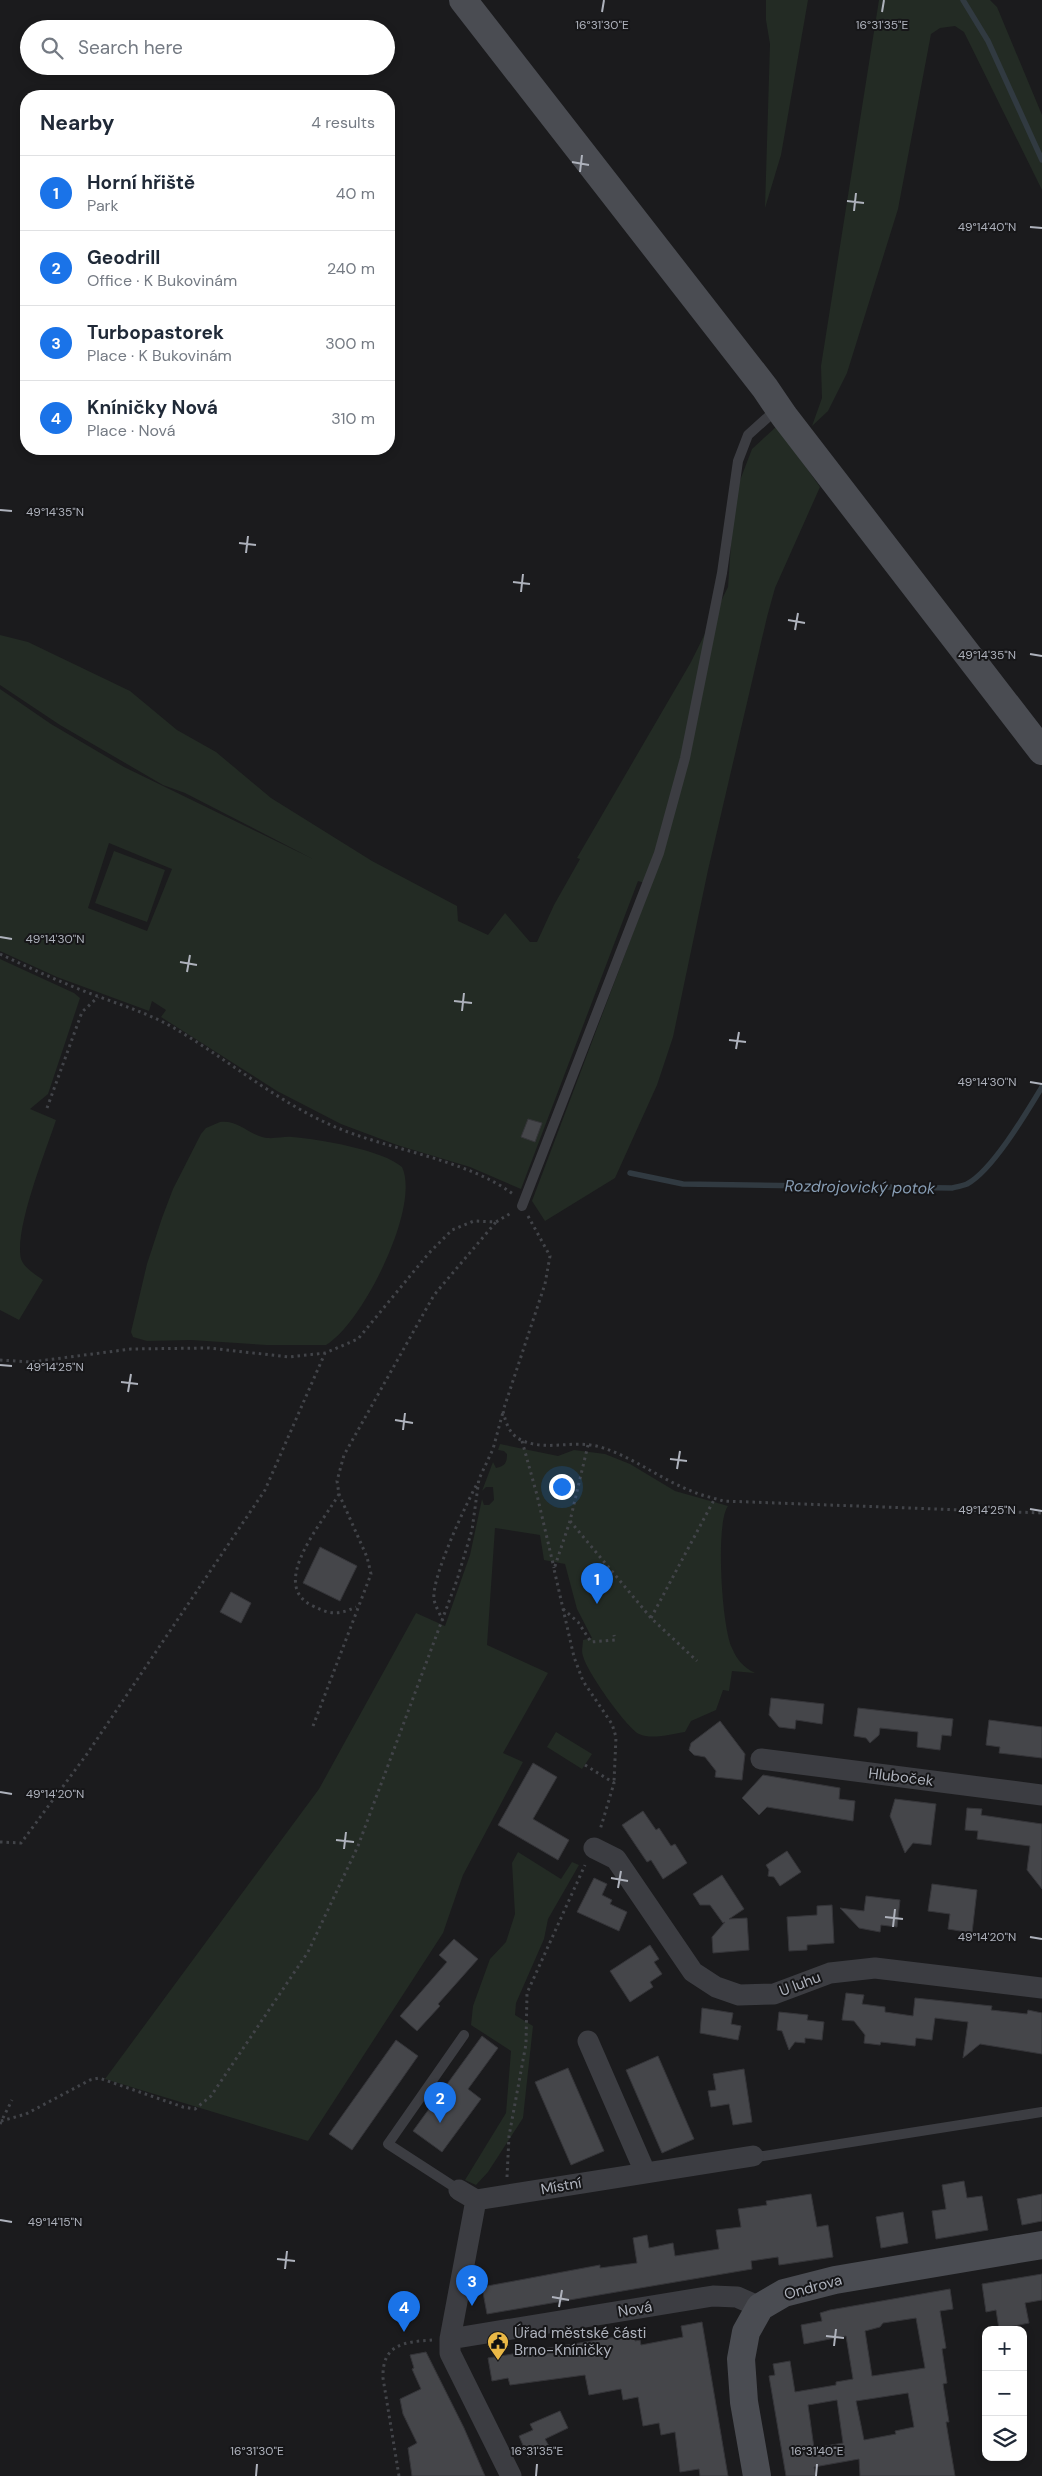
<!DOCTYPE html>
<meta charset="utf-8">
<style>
body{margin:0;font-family:"DM Sans",sans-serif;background:#f2f2f3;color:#1f2937}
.controls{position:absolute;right:15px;bottom:15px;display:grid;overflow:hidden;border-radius:10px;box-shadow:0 2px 8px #0003}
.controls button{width:45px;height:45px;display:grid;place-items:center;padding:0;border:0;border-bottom:1px solid #e0e1e3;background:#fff;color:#1f2937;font:25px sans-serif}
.you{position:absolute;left:561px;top:1486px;width:18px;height:18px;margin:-12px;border:4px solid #fff;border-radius:50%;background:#1a73e8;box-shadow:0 0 0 8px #1a73e833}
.badge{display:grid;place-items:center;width:32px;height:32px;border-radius:50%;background:#1a73e8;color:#fff;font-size:16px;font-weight:700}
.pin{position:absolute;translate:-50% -41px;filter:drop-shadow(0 1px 2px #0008)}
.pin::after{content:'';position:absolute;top:26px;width:18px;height:15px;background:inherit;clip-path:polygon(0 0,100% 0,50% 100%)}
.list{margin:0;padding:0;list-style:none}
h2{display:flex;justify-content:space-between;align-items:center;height:65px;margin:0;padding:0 20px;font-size:21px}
h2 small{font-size:16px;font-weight:400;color:#747a83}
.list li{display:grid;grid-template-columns:32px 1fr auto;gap:15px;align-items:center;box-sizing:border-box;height:75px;padding:0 20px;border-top:1px solid #e0e1e3}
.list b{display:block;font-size:19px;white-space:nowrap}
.list p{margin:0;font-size:16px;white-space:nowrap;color:#747a83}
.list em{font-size:16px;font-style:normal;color:#747a83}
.icon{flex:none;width:28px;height:28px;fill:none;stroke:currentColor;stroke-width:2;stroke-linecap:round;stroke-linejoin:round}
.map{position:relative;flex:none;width:1042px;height:2476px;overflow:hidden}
.search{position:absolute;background:#fff;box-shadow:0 2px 8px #0003;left:20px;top:20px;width:375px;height:55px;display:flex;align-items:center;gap:12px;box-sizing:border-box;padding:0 18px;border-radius:28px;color:#747a83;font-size:19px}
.panel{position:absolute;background:#fff;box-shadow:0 2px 8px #0003;left:20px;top:90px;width:375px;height:365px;border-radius:20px}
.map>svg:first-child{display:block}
.green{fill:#232b24;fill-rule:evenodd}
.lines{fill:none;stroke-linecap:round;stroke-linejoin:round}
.stream{stroke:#313a41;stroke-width:5.5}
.building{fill:#45464a;stroke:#353539;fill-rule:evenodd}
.path{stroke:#424449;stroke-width:3;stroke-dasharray:2.5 4;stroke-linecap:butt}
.lane{stroke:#3c3d42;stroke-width:10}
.street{stroke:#3c3d42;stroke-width:21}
.secondary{stroke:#4a4c52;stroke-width:28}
.ticks{fill:none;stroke:#aeb2bc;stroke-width:2}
.labels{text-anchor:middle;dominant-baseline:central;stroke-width:4;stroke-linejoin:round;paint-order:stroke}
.street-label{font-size:15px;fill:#aeb2bc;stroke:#161618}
.poi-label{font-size:15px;fill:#aeb2bc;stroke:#161618;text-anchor:start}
.water-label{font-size:16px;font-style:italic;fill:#889eb5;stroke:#161618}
.ticks-label{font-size:12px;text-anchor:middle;fill:#aeb2bc;stroke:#161618;stroke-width:4;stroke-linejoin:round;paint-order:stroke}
</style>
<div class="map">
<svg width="1042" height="2476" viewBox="0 0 1042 2476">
<rect width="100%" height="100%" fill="#1b1b1d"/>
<path class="green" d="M766,0H808L781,155L765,208L770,44L766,20Z
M879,0H990L997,7L1042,115V190L964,32L955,26L940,28L931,34L898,209L847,373L828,411L812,426L822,398L821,366Z
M777,426L820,487L775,588L767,617L708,870L673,1037L657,1085L615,1178L545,1221L532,1201L651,885L638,881L521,1189L470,1167L397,1145L341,1124L277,1091L161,1017L166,1010L152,1001L149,1011L57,977L0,951V689L51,724L124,767L313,859L185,793L163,785L60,725L0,685V635L28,642L130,691L177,730L216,752L271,798L372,861L457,906L458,921L488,935L505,913L530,942H537L554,905L580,859L577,858L691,662L728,587L732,529L739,483L752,449ZM109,843L172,869L147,931L88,908Z
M114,851L165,870L147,922L95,903Z
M0,959L74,993L80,998L48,1094L30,1109L56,1120C46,1151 14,1229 21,1259C24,1268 36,1275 43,1280L19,1320L0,1310Z
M220,1122C237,1120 246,1132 262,1137C272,1140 283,1136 292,1137C319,1139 383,1150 402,1167C421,1207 362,1324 326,1345H267L191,1340L147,1341L133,1337L131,1332L147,1264L162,1218L173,1189L201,1134L206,1128Z
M500,1444L558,1456L574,1450L605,1454L630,1464L675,1491L728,1506C715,1523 722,1628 732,1648C737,1660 743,1667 755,1673L732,1671L729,1691L723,1690L716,1710L691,1721L685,1732C672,1734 652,1740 639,1734C626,1727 587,1672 583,1656C581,1651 583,1645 583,1640L592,1638L577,1609L565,1564L544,1560L540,1535L495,1528L487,1645L548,1673L503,1753L523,1762L463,1875L443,1933L308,2141L105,2079L319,1789L416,1613L445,1626L470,1555L482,1499L484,1505H489L494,1500L493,1487H486L482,1491L493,1462L496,1468C505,1466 507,1463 507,1454L504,1451L498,1450Z
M556,1732L592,1754L582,1769L547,1747Z
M518,1852L561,1879L572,1862L579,1865L548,1919L544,1939L516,2003L515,2015L533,2026L523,2118L488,2172L476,2185L465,2180L506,2113L511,2051L471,2025L473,2006L490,1959L506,1942L515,1914L512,1863Z"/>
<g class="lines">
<path class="stream" d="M963,0L988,41L1042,160
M630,1173L683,1184L952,1188C956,1187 962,1186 967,1184C992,1171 1027,1112 1042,1087"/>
</g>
<path class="building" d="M528,1119L542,1123L535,1142L521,1137Z
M320,1547L357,1566L340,1601L303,1583Z
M231,1592L251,1603L241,1623L220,1612Z
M771,1698L824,1704L822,1724L796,1720L795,1729L779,1727L769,1715Z
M858,1708L953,1719L951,1736L942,1735L940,1750L917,1747L918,1732L880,1728L879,1735L870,1743L866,1738L854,1736Z
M989,1720L1042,1727V1758L999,1753L1000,1747L986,1745Z
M720,1721L745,1754L742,1780L715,1777L716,1771L705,1757L694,1755L689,1750L691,1743Z
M533,1763L557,1777L533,1819L569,1840L558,1860L498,1825Z
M763,1775L840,1788L839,1799L855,1801L853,1821L767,1807L759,1815L742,1798Z
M895,1799L936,1804L931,1845L913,1843L905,1853L890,1816Z
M967,1808L982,1809L981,1815L1042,1824V1889L1027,1870L1030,1846L977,1839L978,1831L965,1830Z
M643,1811L656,1830L659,1828L671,1846L675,1844L687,1863L663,1879L651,1860L647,1862L622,1825Z
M787,1851L801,1872L780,1886L774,1877L768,1876L769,1870L766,1865Z
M722,1875L744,1909L729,1919L747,1918L749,1950L713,1953L712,1937L725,1922L723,1923L710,1905H700L693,1894Z
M594,1878L607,1884L602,1895L612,1900L610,1904L627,1912L619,1931L577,1912Z
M932,1884L977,1890L972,1933L948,1929L950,1914L928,1911Z
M866,1896L900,1900L897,1927L881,1925L880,1932L859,1928L840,1908L864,1911Z
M832,1905L834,1943L807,1945V1950L789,1951L787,1917L817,1915V1906Z
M454,1939L478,1959L438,2004L440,2006L417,2031L400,2016L447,1962L439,1955Z
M650,1945L659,1959L654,1962L662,1974L650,1982L653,1987L630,2002L610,1971Z
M846,1993L864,1995L862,2004L885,2007V2012L913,2016L915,1998L992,2006L991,2010L1027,2014L1028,2010L1042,2013V2054L980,2044L963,2058L968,2022L935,2018L932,2040L916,2038L915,2046L881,2042L880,2045L864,2043L865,2035L854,2021L842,2020Z
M702,2008L733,2013L731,2024L741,2026L738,2040L700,2033Z
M779,2012L808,2015L807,2020L824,2022L822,2040L805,2038V2043L795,2042L789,2050L782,2031L777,2030Z
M482,2036L498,2048L468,2089L481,2099L442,2152L413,2131Z
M396,2040L418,2056L352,2150L329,2134Z
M658,2056L694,2139L662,2153L626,2070Z
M568,2068L604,2151L571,2165L535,2082Z
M744,2069L752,2122L733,2125L729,2104L711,2107L708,2091L716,2090L713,2074Z
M964,2181L967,2198L982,2196L988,2230L936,2239L932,2211L946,2209L942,2185Z
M811,2194L817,2227L828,2225L833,2257L779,2265L778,2257L751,2261L752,2269L487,2314L482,2287L600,2265V2268L637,2263L633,2238L647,2235L649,2248L673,2243L675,2256L719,2249L716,2230L741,2227L738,2209L767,2205L766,2201Z
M1042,2194V2221L1022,2225L1017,2199Z
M903,2212L908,2243L881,2248L876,2217Z
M1042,2274V2300L1025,2303L1029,2323L999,2329L996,2310L986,2312L982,2284Z
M950,2289L953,2309L940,2311L946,2348L942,2349L947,2383L943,2384L949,2422H946L955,2476H860L859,2459L814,2467L816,2476H786L769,2376L775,2375L773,2364L790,2361L795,2392L836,2385V2382L853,2379L846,2336L804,2344L801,2325L822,2321L820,2313L830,2310ZM916,2318L925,2368L872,2376L865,2331L880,2327L883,2323ZM908,2393L914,2427L895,2431L896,2434L864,2440L856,2401ZM837,2400L843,2443L814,2448L808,2405Z
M702,2322L728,2476H700L699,2469L680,2472L675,2432L661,2435L659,2423L643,2426L638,2397L623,2400L621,2389L589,2395L585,2375L510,2385L508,2378L492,2381L488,2358L634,2334L635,2341L640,2340L641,2345L683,2337L681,2326Z
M426,2352L464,2428L485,2476H412L408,2448L417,2443L403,2414L400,2399L421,2389L412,2369L414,2368L410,2355Z
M560,2411L568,2428L545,2439L549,2446L528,2457L519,2436L533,2430L530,2424Z"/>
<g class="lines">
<path class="path" d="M0,954C32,969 64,984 97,996C124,1006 150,1014 174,1028C227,1059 276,1101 333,1126C388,1150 466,1159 513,1194
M47,1108L82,1012L98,997
M528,1216L550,1256L545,1284L503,1411C506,1423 509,1434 521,1440C547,1452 573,1439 600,1447C634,1457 661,1480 694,1492C703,1496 714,1498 723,1501L1042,1513
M0,1360L31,1362L131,1349L209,1348L289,1357L325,1353L358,1339L429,1253L452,1230L474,1221L496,1222L511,1213
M522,1441L537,1495L554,1568
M588,1445L570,1521L554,1569L574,1657L583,1681L612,1724L616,1737L614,1782
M339,1494C324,1521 267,1585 313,1606C331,1615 338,1615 356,1607
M570,1521L651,1618L697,1661
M563,1609L578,1622L591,1642L615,1640L614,1635
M651,1618L715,1498
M443,1621C440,1614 435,1606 434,1599C431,1578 467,1502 478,1482
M313,1726L371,1574L367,1557L339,1494L337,1481L344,1455L434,1295L496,1222
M585,1765L614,1783L600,1830
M0,1842L21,1843L87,1754L265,1490L325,1353
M1,2121L26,2114L90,2080L99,2078L183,2107L195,2109L211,2096L308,1952L358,1846L457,1580L472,1530L479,1479L493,1449L503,1412
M0,2124L12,2100
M507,2177L509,2136L526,2044L527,1993L585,1865
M399,2476L383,2378C382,2344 404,2342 432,2340"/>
<path class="lane" d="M522,1206L659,853L685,758L722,573L738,461L748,435L778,408
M753,2156L757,2157L1042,2112
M459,2190L388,2144L464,2035"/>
<path class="street" d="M761,1759L1042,1795
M594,1848L616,1859L693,1972L716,1987L739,1995L774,1994L830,1973L875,1968L1042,1988
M588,2041L645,2172
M459,2190L476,2200
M476,2200L450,2339V2353L511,2476
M476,2200L753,2156
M450,2339L713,2296L737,2297L760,2307"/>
<path class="secondary" d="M463,0L765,388L784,416L1042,751
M757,2476L744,2402L741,2359L746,2332L760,2307L784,2293L835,2280L1042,2245"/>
</g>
<path class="ticks" d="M602,12L604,0M882,12L884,0M572,162L589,165M580,172L582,155M847,201L864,203M854,211L856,193M1030,227L1042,228M0,510L12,511M239,543L256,545M246,553L248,536M513,582L530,584M521,592L523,574M788,620L805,623M795,630L798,613M1030,654L1042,656M0,937L12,939M180,962L197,965M187,972L190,955M454,1001L472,1003M462,1011L464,993M729,1040L746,1042M736,1049L739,1032M1030,1082L1042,1084M0,1365L12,1366M121,1382L138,1384M128,1392L131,1374M395,1420L413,1423M403,1430L405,1413M670,1459L687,1461M677,1469L680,1451M1030,1509L1042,1511M0,1792L12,1794M336,1840L354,1842M344,1849L346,1832M611,1878L628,1881M618,1888L621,1871M885,1917L903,1919M893,1927L895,1909M1030,1937L1042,1939M0,2220L12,2222M277,2259L295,2261M285,2269L287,2251M552,2297L569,2300M559,2307L562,2290M826,2336L844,2338M834,2346L836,2329M256,2476L257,2464M536,2476L537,2464M816,2476L817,2464"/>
<defs>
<g id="civic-pin" transform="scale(1.125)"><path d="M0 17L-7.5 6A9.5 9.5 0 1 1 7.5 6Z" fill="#eab846" stroke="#161618"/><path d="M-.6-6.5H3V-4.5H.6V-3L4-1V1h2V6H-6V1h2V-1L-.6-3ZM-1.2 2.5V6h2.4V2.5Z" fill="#111"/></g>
</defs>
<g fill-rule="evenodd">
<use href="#civic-pin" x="498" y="2342"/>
</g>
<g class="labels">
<g class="street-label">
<text transform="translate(901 1777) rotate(7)">Hluboček</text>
<text transform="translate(800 1984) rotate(-21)">U luhu</text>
<text transform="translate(561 2186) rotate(-10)">Místní</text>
<text transform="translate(813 2287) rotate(-15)">Ondrova</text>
<text transform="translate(635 2309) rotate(-9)">Nová</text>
</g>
<g class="poi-label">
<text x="514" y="2333">Úřad městské části<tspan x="514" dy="17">Brno-Kníničky</tspan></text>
</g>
<g class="water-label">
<text transform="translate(860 1187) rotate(1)">Rozdrojovický potok</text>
</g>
</g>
<g class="ticks-label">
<text x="602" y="29">16°31'30"E</text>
<text x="882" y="29">16°31'35"E</text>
<text x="987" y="231">49°14'40"N</text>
<text x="55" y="516">49°14'35"N</text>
<text x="987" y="659">49°14'35"N</text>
<text x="55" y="943">49°14'30"N</text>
<text x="987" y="1086">49°14'30"N</text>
<text x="55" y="1371">49°14'25"N</text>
<text x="987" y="1514">49°14'25"N</text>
<text x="55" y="1798">49°14'20"N</text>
<text x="987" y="1941">49°14'20"N</text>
<text x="55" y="2226">49°14'15"N</text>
<text x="257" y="2455">16°31'30"E</text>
<text x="537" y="2455">16°31'35"E</text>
<text x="817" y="2455">16°31'40"E</text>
</g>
</svg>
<div class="controls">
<button>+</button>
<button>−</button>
<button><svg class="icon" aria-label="layers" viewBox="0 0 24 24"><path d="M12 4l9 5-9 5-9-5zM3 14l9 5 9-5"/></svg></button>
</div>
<div class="you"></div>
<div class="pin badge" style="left:597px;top:1604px">1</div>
<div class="pin badge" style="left:440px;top:2123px">2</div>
<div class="pin badge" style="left:472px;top:2306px">3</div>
<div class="pin badge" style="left:404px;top:2332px">4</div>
<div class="search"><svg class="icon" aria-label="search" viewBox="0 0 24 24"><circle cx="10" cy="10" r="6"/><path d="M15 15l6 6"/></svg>Search here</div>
<section class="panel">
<h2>Nearby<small>4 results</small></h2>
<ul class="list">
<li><span class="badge">1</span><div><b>Horní hřiště</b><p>Park</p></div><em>40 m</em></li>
<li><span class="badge">2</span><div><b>Geodrill</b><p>Office · K Bukovinám</p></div><em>240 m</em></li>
<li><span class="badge">3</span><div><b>Turbopastorek</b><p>Place · K Bukovinám</p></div><em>300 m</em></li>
<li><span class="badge">4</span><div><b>Kníničky Nová</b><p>Place · Nová</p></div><em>310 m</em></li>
</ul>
</section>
</div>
